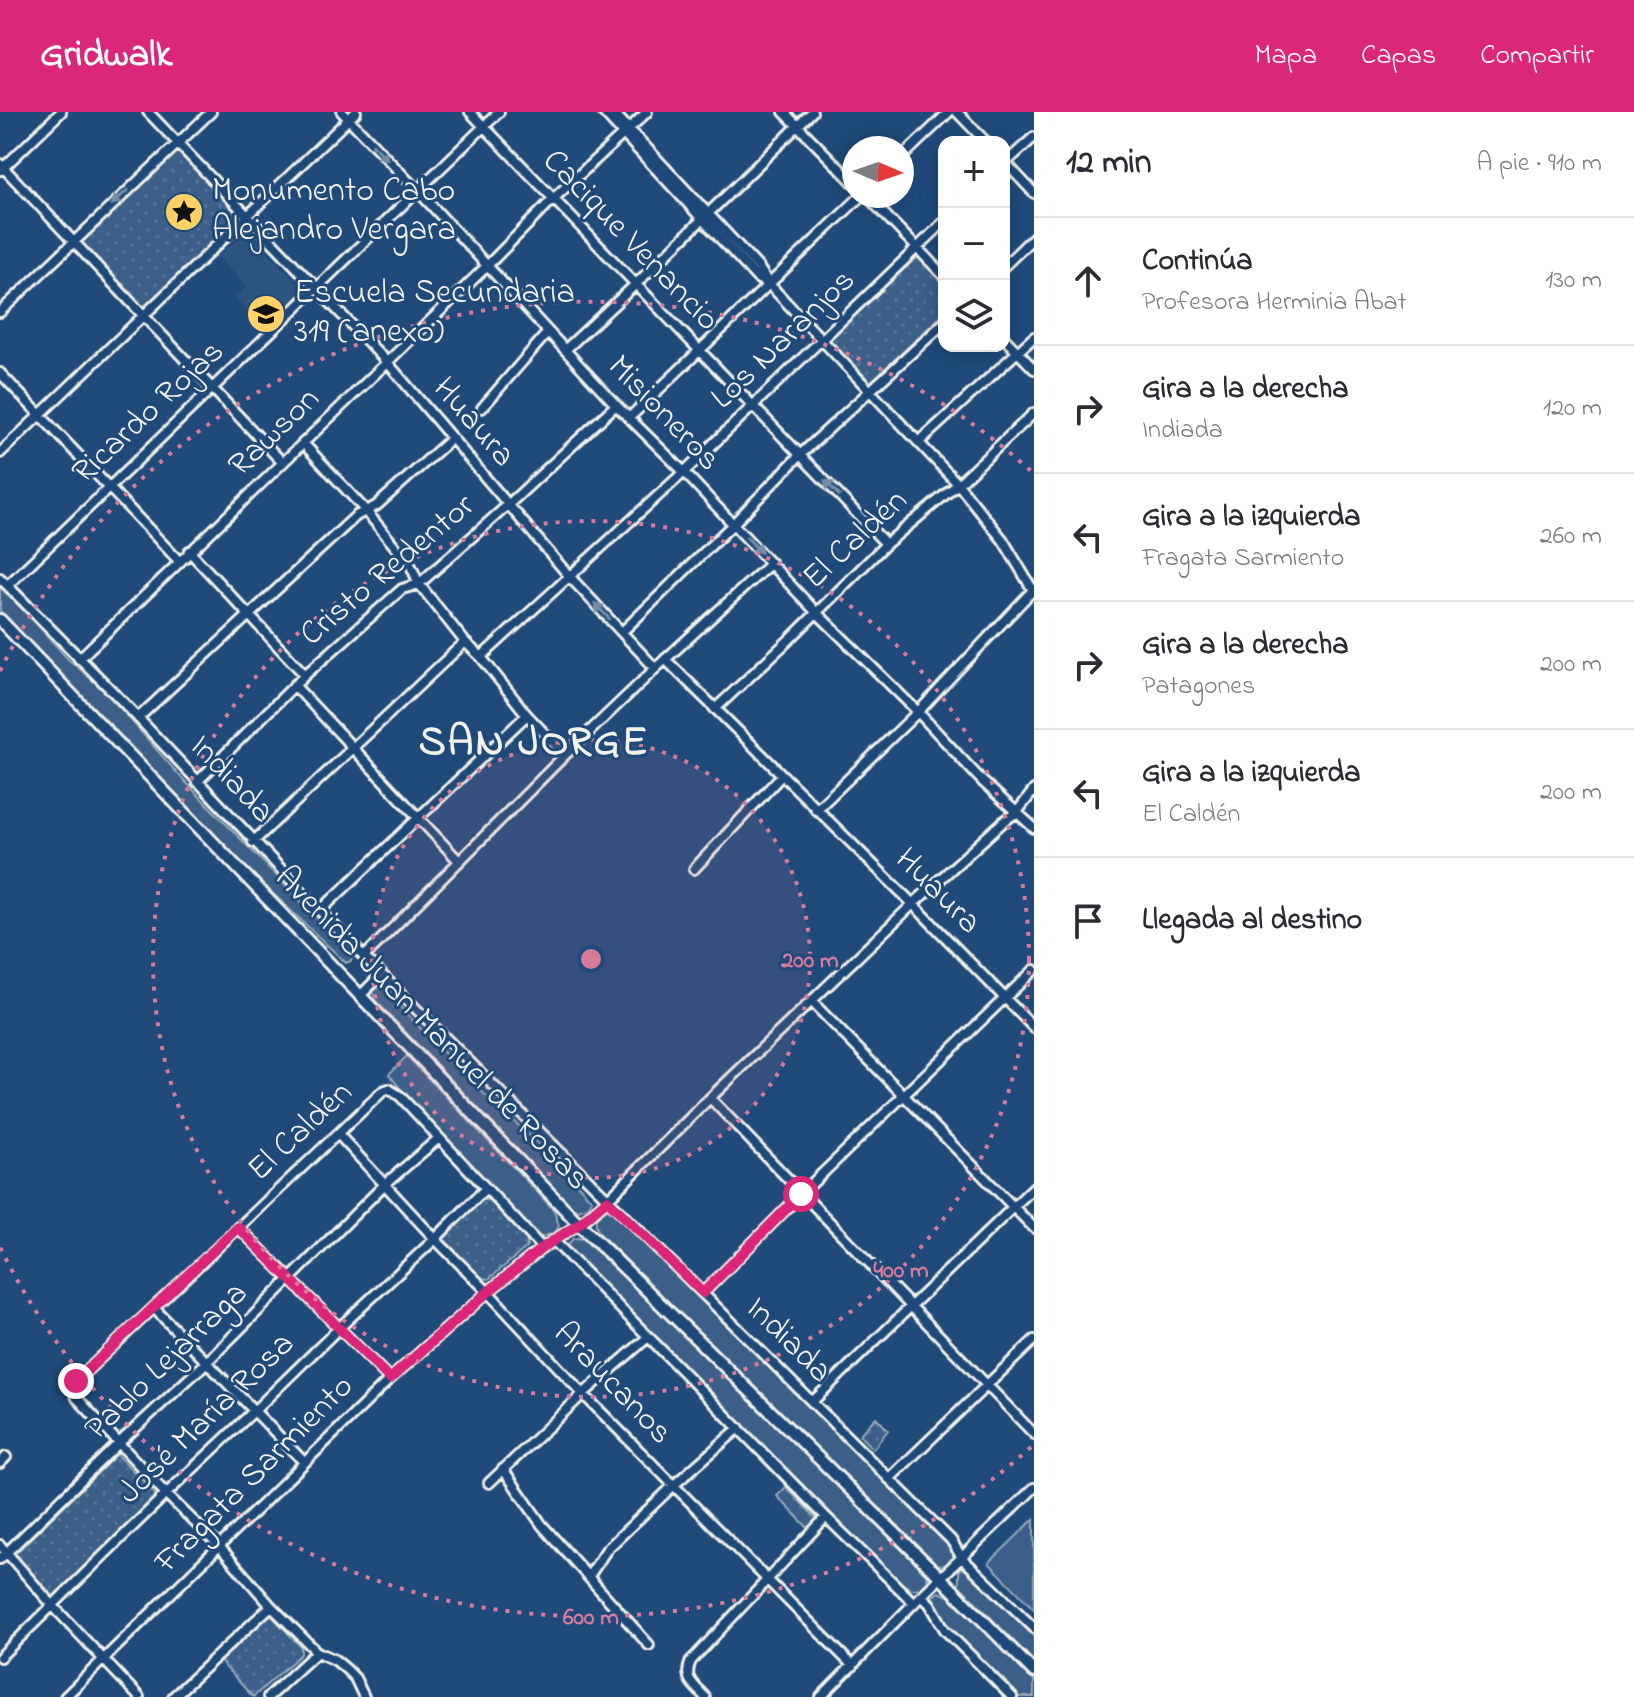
<!DOCTYPE html>
<html lang="es">
<meta charset="utf-8">
<style>
body{margin:0;font-family:"Indie Flower",sans-serif;background:#f2f2f3;color:#2b2b33}
.controls{position:absolute;right:24px;top:24px;display:grid;overflow:hidden;border-radius:16px;box-shadow:0 4px 20px #0003}
.controls button{width:72px;height:72px;display:grid;place-items:center;padding:0;border:0;border-bottom:2px solid #e1e1e2;background:#fff;color:#2b2b33;font:40px sans-serif}
.compass{position:absolute;left:842px;top:24px;width:72px;height:72px;border-radius:50%;background:#fff;box-shadow:0 4px 20px #0003;rotate:92deg}
.stop{position:absolute;width:24px;height:24px;margin:-18px;border:6px solid #db2777;border-radius:50%;background:#fff}
.stop.end{background:#db2777;border-color:#fff;box-shadow:0 2px 8px #0008}
.list{margin:0;padding:0;list-style:none}
h2{display:flex;justify-content:space-between;align-items:center;height:104px;margin:0;padding:0 32px;font-size:34px}
h2 small{font-size:26px;font-weight:400;color:#7c7c81}
.list li{display:grid;grid-template-columns:52px 1fr auto;gap:24px;align-items:center;box-sizing:border-box;height:128px;padding:0 32px;border-top:2px solid #e1e1e2}
.list b{display:block;font-size:30px;white-space:nowrap}
.list p{margin:0;font-size:26px;white-space:nowrap;color:#7c7c81}
.list em{font-size:26px;font-style:normal;color:#7c7c81}
.icon{flex:none;width:44px;height:44px;fill:none;stroke:currentColor;stroke-width:2;stroke-linecap:round;stroke-linejoin:round}
.map{position:relative;flex:none;width:1034px;height:1585px;overflow:hidden}
header{display:flex;align-items:center;gap:48px;box-sizing:border-box;height:112px;padding:0 40px;background:#db2777;color:#fff}
header strong{font-size:38px}
nav{display:flex;gap:44px;margin-inline-start:auto;font-size:28px}
main{display:flex}
aside{flex:1;background:#fff}
.map>svg:first-child{display:block}
.built{fill:#2d5581}
.grass{fill:#3a5f88;stroke:#97a8b8;stroke-width:2}
.park{fill:url(#park-dots);stroke:#97a8b8;stroke-width:2}
.lines{fill:none;stroke-linecap:round;stroke-linejoin:round}
.minor-casing{stroke:#f4f1e8;stroke-width:14}
.major-casing{stroke:#f4f1e8;stroke-width:16}
.minor{stroke:#1f4a7a;stroke-width:8}
.major{stroke:#1f4a7a;stroke-width:10}
.oneway{fill:#748da6}
.route{stroke:#db2777;stroke-width:10}
.ring{fill:none;stroke:#d87a9a;stroke-width:4;stroke-dasharray:4 8}
.labels{text-anchor:middle;dominant-baseline:central;stroke-width:6;stroke-linejoin:round;paint-order:stroke}
.poi-label{font-size:34px;fill:#f4f1e8;stroke:#1f4a7a;text-anchor:start}
.street-label{font-size:34px;fill:#f4f1e8;stroke:#1f4a7a}
.district-label{font-size:42px;font-weight:bold;letter-spacing:2px;fill:#f4f1e8;stroke:#1f4a7a}
.centre{fill:#d87a9a;stroke:#1f4a7a;stroke-width:4}
.ring-label{font-size:24px;text-anchor:middle;font-weight:bold;fill:#d87a9a;stroke:#1f4a7a;stroke-width:6;stroke-linejoin:round;paint-order:stroke}
</style>
<header>
<strong>Gridwalk</strong>
<nav><a>Mapa</a><a>Capas</a><a>Compartir</a></nav>
</header>
<main>
<div class="map">
<svg width="1034" height="1585" viewBox="0 0 1034 1585">
<defs>
<pattern id="park-dots" width="8" height="8" patternUnits="userSpaceOnUse" patternTransform="scale(2)"><rect width="8" height="8" fill="#3a5f88"/><path d="M2 2h.1M6 6h.1" fill="none" stroke="#577699" stroke-width="1.8" stroke-linecap="round"/></pattern>
</defs>
<rect width="100%" height="100%" fill="#1f4a7a"/>
<filter id="ink" filterUnits="userSpaceOnUse"><feTurbulence type="fractalNoise" baseFrequency=".0125" numOctaves="2"/><feDisplacementMap in="SourceGraphic" scale="16" xChannelSelector="R" yChannelSelector="G"/><feConvolveMatrix kernelMatrix="1 2 1 2 8 2 1 2 1" color-interpolation-filters="sRGB"/></filter>
<g filter="url(#ink)">
<path class="built" d="M247,118L305,180L265,218L235,186L246,175L218,145Z"/>
<path class="grass" d="M0,472L68,547L106,580L178,662L353,843L351,849L346,851L243,753L0,499Z
M377,876L383,877L480,978L545,1038L592,1088L588,1095L578,1098L570,1093L375,888L373,880Z
M407,944L554,1098L559,1114L556,1120L543,1125L537,1124L403,980L389,962Z
M607,1097L612,1099L833,1315L949,1433C953,1439 955,1443 953,1449L943,1454L935,1451L880,1401L603,1125C597,1118 595,1114 596,1105Z
M578,1126L583,1127L685,1222L927,1463L928,1469L923,1476L912,1477L900,1471L880,1453L569,1139L567,1134L573,1127Z
M1034,1407V1497L989,1451Z
M964,1456L972,1459L1034,1518V1550L959,1473V1459Z
M939,1480L948,1484L987,1519L1034,1569V1585H1019L951,1521L932,1489L933,1484Z"/>
<path class="park" d="M177,39L240,104L144,196L81,131Z
M918,144L944,171V201L871,270L828,229Z
M482,1088H491L527,1127V1135L489,1167L480,1166L445,1131L444,1124Z
M876,1305L888,1318L873,1337L859,1323Z
M117,1342L157,1384L54,1485L14,1443Z
M786,1375L818,1408L809,1417L777,1384Z
M265,1502L271,1503L301,1535V1542L253,1585L218,1547Z"/>
<g class="lines">
<g class="minor-casing">
<path id="minor" d="M148,0L387,250L570,465L655,556
M342,0L419,80L616,293L684,360L816,500L918,600L983,670L1034,716
M470,0L886,432
M603,0L757,166L768,172
M613,0L759,156L769,172L958,372L1003,428L1034,480
M784,0L854,71
M957,0L986,30
M902,45L949,0
M1004,49L1034,81
M0,52L282,350
M1004,52L1034,25
M1,58L61,0
M867,84L944,164
M1004,154L1034,125
M0,200L211,0
M1004,226L1034,257
M566,237L636,172L812,0
M0,261L179,449
M482,296L548,220
M629,306L861,84
M919,330L1034,225
M303,331L366,399L411,454L419,472L465,530L481,545L527,603L565,643
M0,341L356,0
M189,439L305,563
M0,466L124,591L364,845L951,1428L962,1446L1034,1516
M8,473L499,0
M622,520L733,412L800,343L944,211
M481,545L684,360L944,110
M79,547L487,154L552,88L647,0
M665,547L913,792L1034,916
M294,573L458,748
M715,597L790,527L886,432L958,372L1034,301
M138,606L356,404L376,394L452,326
M197,670L305,563L402,477L419,472L509,392L616,293
M816,698L918,600L1034,477
M253,730L465,530
M694,757L782,663
M320,799L527,603
M364,845L565,643L658,554L771,451
M360,884L381,863
M812,890L1034,1116
M710,986L1034,1322
M338,1022L435,1127L488,1180L583,1282L853,1554
M238,1115L390,1267
M555,1130L826,1405L914,1491
M703,1181L801,1082L1034,858
M154,1196L304,1350
M812,1290L1034,1075
M0,1351L6,1345
M503,1357L542,1413L649,1533
M889,1367L1034,1228
M489,1371L583,1282L647,1226
M0,1433L53,1494L139,1585
M0,1447L119,1331L207,1250L384,1073L439,1026
M589,1464L607,1437L674,1373L739,1316
M922,1484L930,1492L945,1518L1012,1585
M0,1545L166,1382L255,1298L339,1216L435,1127L486,1076
M65,1585L390,1267L488,1180L542,1136L579,1112L607,1088L710,986L913,792L1003,710L1017,700L1034,678
M173,1585L271,1494
M268,1585L317,1540
M364,1585L355,1566L346,1557L335,1548L317,1540L271,1494L219,1434L166,1382L77,1286L74,1278L76,1269L383,979L389,977L400,984L542,1136
M705,1585C693,1572 683,1567 691,1549L826,1405
M821,1585L914,1491L1034,1376"/>
</g>
<g class="major-casing">
<path id="major" d="M0,508L579,1112L941,1466L1034,1560"/>
</g>
<use href="#minor" class="minor"/>
<use href="#major" class="major"/>
</g>
<defs><path id="oneway-solid" d="M-6-.8H1V-3.2L6.5 0L1 3.2V.8H-6Z" transform="scale(2)"/></defs>
<g class="oneway">
<use href="#oneway-solid" transform="translate(380 40) rotate(46)"/>
<use href="#oneway-solid" transform="translate(120 85) rotate(137)"/>
<use href="#oneway-solid" transform="translate(832 376) rotate(-134)"/>
<use href="#oneway-solid" transform="translate(754 433) rotate(46)"/>
<use href="#oneway-solid" transform="translate(602 499) rotate(-133)"/>
</g>
</g>
<g class="lines" filter="url(#ink)">
<path class="route" d="M76,1269L238,1115L390,1267L488,1180L542,1136L579,1112L607,1088L703,1181L801,1082"/>
</g>
<circle cx="591" cy="847" r="219" fill="#d87a9a" fill-opacity=".12"/>
<g class="ring">
<circle cx="591" cy="847" r="219"/>
<circle cx="591" cy="847" r="438"/>
<path d="M1031 1335A657 657 0 0 1 0 1135M0 559A657 657 0 0 1 1031 359"/>
</g>
<defs>
<g id="sight-disc" transform="scale(2)"><circle r="9.5" fill="#ffd166" stroke="#1f4a7a"/><path d="M0-6L1.8-2.2L6-1.7L2.9 1.2L3.7 5.4L0 3.3L-3.7 5.4L-2.9 1.2L-6-1.7L-1.8-2.2Z" fill="#111"/></g>
<g id="school-disc" transform="scale(2)"><circle r="9.5" fill="#ffd166" stroke="#1f4a7a"/><path d="M0-5L7-2L0 1L-7-2ZM-4 1L0 2.5L4 1V4Q0 6-4 4Z" fill="#111"/></g>
</defs>
<g fill-rule="evenodd">
<use href="#sight-disc" x="184" y="100"/>
<use href="#school-disc" x="266" y="202"/>
</g>
<g class="labels">
<g class="poi-label">
<text x="212" y="80">Monumento Cabo<tspan x="212" dy="39">Alejandro Vergara</tspan></text>
<text x="294" y="182">Escuela Secundaria<tspan x="294" dy="39">319 (anexo)</tspan></text>
</g>
<g class="street-label">
<text transform="translate(630 129) rotate(46)">Cacique Venancio</text>
<text transform="translate(784 228) rotate(-44)">Los Naranjos</text>
<text transform="translate(149 301) rotate(-43)">Ricardo Rojas</text>
<text transform="translate(663 302) rotate(46)">Misioneros</text>
<text transform="translate(473 311) rotate(49)">Huaura</text>
<text transform="translate(275 321) rotate(-44)">Rawson</text>
<text transform="translate(856 428) rotate(-43)">El Caldén</text>
<text transform="translate(388 459) rotate(-40)">Cristo Redentor</text>
<text transform="translate(231 668) rotate(47)">Indiada</text>
<text transform="translate(937 780) rotate(45)">Huaura</text>
<text transform="translate(431 917) rotate(46)">Avenida Juan Manuel de Rosas</text>
<text transform="translate(301 1020) rotate(-43)">El Caldén</text>
<text transform="translate(788 1229) rotate(45)">Indiada</text>
<text transform="translate(167 1250) rotate(-44)">Pablo Lejarraga</text>
<text transform="translate(612 1272) rotate(46)">Araucanos</text>
<text transform="translate(207 1307) rotate(-44)">José María Rosa</text>
<text transform="translate(255 1363) rotate(-45)">Fragata Sarmiento</text>
</g>
<g class="district-label">
<text x="534" y="631">SAN JORGE</text>
</g>
</g>
<circle cx="591" cy="847" r="12" class="centre"/>
<g class="ring-label">
<text x="810" y="855">200 m</text>
<text x="901" y="1165">400 m</text>
<text x="591" y="1512">600 m</text>
</g>
</svg>
<div class="controls">
<button>+</button>
<button>−</button>
<button><svg class="icon" aria-label="layers" viewBox="0 0 24 24"><path d="M12 4l9 5-9 5-9-5zM3 14l9 5 9-5"/></svg></button>
</div>
<svg class="compass" viewBox="-18 -18 36 36"><path d="M0-13l5 13h-10z" fill="#e53935"/><path d="M0 13l5-13h-10z" fill="#7c7c81"/></svg>
<div class="stop" style="left:801px;top:1082px"></div>
<div class="stop end" style="left:76px;top:1269px"></div>
</div>
<aside>
<h2>12 min<small>A pie · 910 m</small></h2>
<ul class="list">
<li><svg class="icon" aria-label="ahead" viewBox="0 0 24 24"><path d="M12 20V5M6 11l6-6 6 6"/></svg><div><b>Continúa</b><p>Profesora Herminia Abat</p></div><em>130 m</em></li>
<li><svg class="icon" aria-label="right" viewBox="0 0 24 24"><path d="M7 20v-9h11M14 6l5 5-5 5"/></svg><div><b>Gira a la derecha</b><p>Indiada</p></div><em>120 m</em></li>
<li><svg class="icon" aria-label="left" viewBox="0 0 24 24"><path d="M17 20v-9H6M10 6l-5 5 5 5"/></svg><div><b>Gira a la izquierda</b><p>Fragata Sarmiento</p></div><em>260 m</em></li>
<li><svg class="icon" aria-label="right" viewBox="0 0 24 24"><path d="M7 20v-9h11M14 6l5 5-5 5"/></svg><div><b>Gira a la derecha</b><p>Patagones</p></div><em>200 m</em></li>
<li><svg class="icon" aria-label="left" viewBox="0 0 24 24"><path d="M17 20v-9H6M10 6l-5 5 5 5"/></svg><div><b>Gira a la izquierda</b><p>El Caldén</p></div><em>200 m</em></li>
<li><svg class="icon" aria-label="arrive" viewBox="0 0 24 24"><path d="M6 21V4h12l-3 4 3 4H6"/></svg><div><b>Llegada al destino</b></div></li>
</ul>
</aside>
</main>
